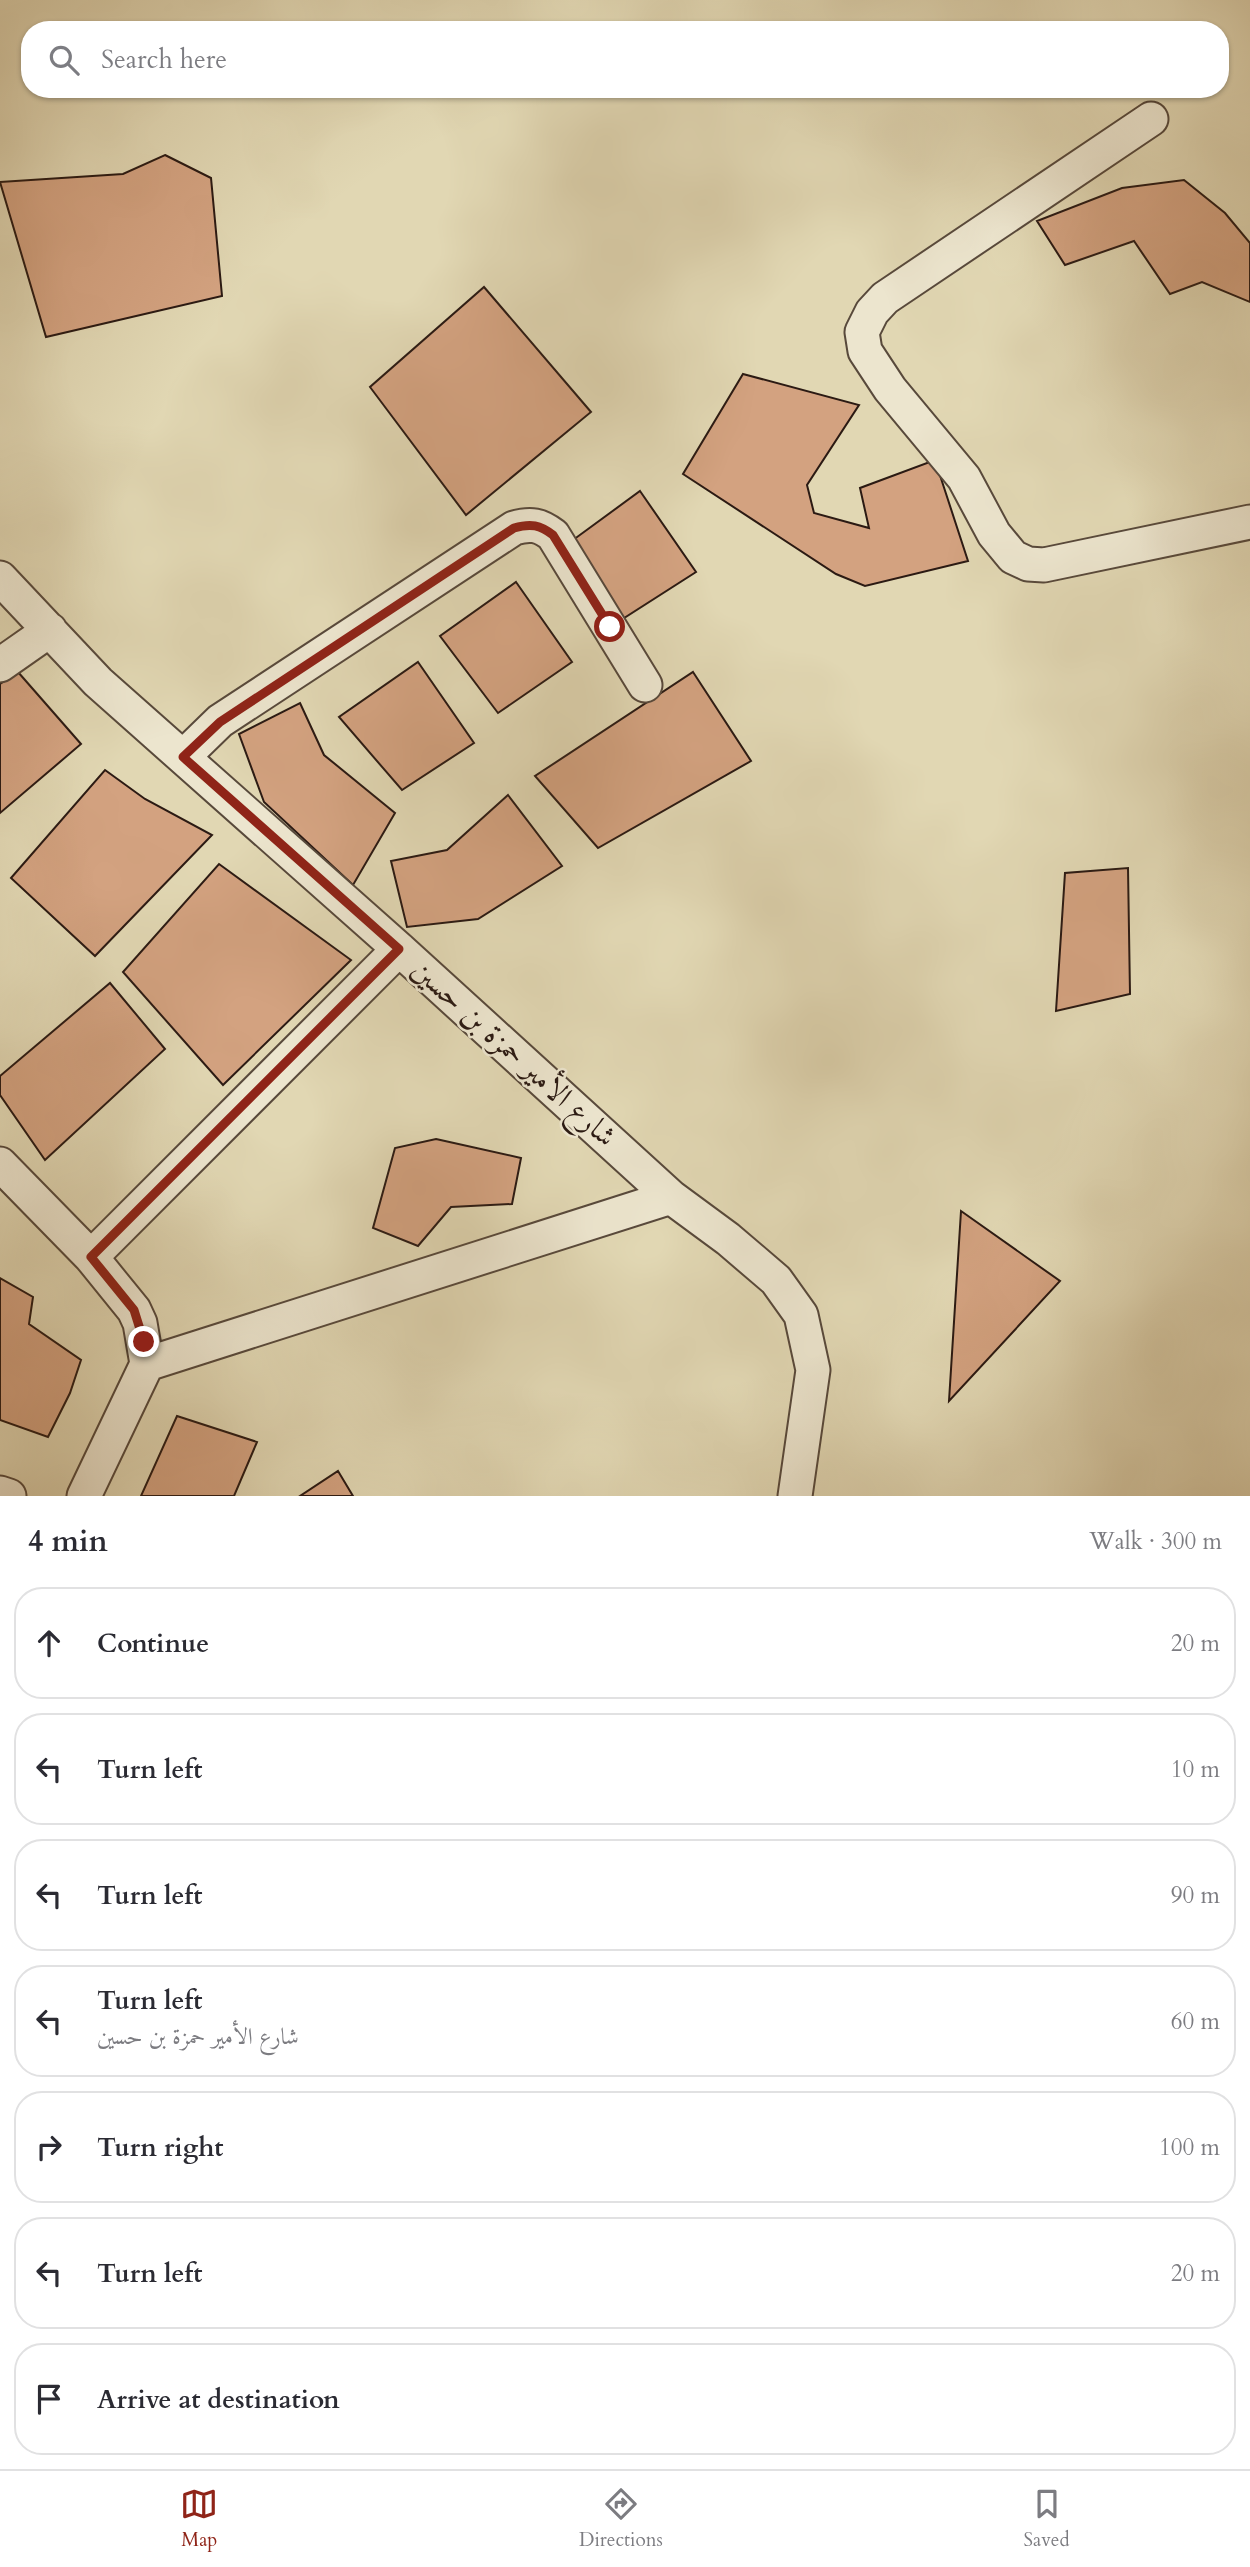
<!DOCTYPE html>
<meta charset="utf-8">
<style>
body{margin:0;font-family:Cardo,Amiri,serif;background:#f7f7f7;color:#2b2b33}
.stop{position:absolute;width:21px;height:21px;margin:-16px;border:5px solid #8f2418;border-radius:50%;background:#fff}
.stop.end{background:#8f2418;border-color:#fff;box-shadow:0 2px 7px #0008}
.list{margin:0;padding:0;list-style:none}
h2{display:flex;justify-content:space-between;align-items:center;height:91px;margin:0;padding:0 28px;font-size:30px}
h2 small{font-size:23px;font-weight:400;color:#7c7c81}
.list li{display:grid;grid-template-columns:46px 1fr auto;gap:21px;align-items:center;box-sizing:border-box;height:112px;margin:0 14px 14px;padding:0 14px;border:2px solid #e1e1e2;border-radius:28px}
.list b{display:block;font-size:26px;white-space:nowrap}
.list p{margin:0;font-size:23px;white-space:nowrap;color:#7c7c81}
.list em{font-size:23px;font-style:normal;color:#7c7c81}
.icon{flex:none;width:38px;height:38px;fill:none;stroke:currentColor;stroke-width:2;stroke-linecap:round;stroke-linejoin:round}
.map{position:relative;flex:none;width:1250px;height:1496px;overflow:hidden}
.search{position:absolute;background:#fff;box-shadow:0 2px 5px #0004;left:21px;right:21px;top:21px;height:77px;display:flex;align-items:center;gap:18px;box-sizing:border-box;padding:0 24px;border-radius:28px;color:#7c7c81;font-size:26px}
.sheet{height:973px;background:#fff}
nav{display:flex;justify-content:space-around;align-items:center;box-sizing:border-box;height:98px;border-top:2px solid #e1e1e2;background:#fff;font-size:19px;color:#7c7c81}
nav a{display:grid;justify-items:center;gap:4px}
nav .on{color:#8f2418}
.map>svg:first-child{display:block}
.building{fill:#d3a280;stroke:#2b1a13;stroke-width:2}
.lines{fill:none;stroke-linecap:round;stroke-linejoin:round}
.street-casing{stroke:#58493b;stroke-width:37}
.street{stroke:#ece5ce;stroke-width:33}
.route{stroke:#8f2418;stroke-width:9}
.labels{text-anchor:middle;dominant-baseline:central;stroke-width:5;stroke-linejoin:round;paint-order:stroke}
.street-label{font-size:30px;fill:#2b1a13;stroke:#ece5ce}
</style>
<div class="map">
<svg width="1250" height="1496" viewBox="0 0 1250 1496">
<rect width="100%" height="100%" fill="#e1d7b3"/>
<filter id="stains"><feTurbulence type="fractalNoise" baseFrequency=".00286" numOctaves="4"/><feColorMatrix values="0 0 0 0 .2 0 0 0 0 .09 0 0 0 0 .02 0 0 0 .5 -.17"/></filter>
<radialGradient id="worn" r=".72"><stop offset=".6" stop-color="#630" stop-opacity="0"/><stop offset="1" stop-color="#630" stop-opacity=".3"/></radialGradient>
<path class="building" d="M165,155L211,178L222,296L46,337L0,182L123,174Z
M1184,180L1225,213L1250,243V302L1202,282L1170,294L1134,241L1065,265L1037,221L1122,188Z
M484,287L591,412L466,515L370,387Z
M743,374L859,405L807,485L814,513L869,528L860,488L935,460L968,561L865,586L836,574L683,474Z
M640,491L696,572L610,627L573,540Z
M516,582L572,662L498,713L440,636Z
M418,662L474,743L402,790L339,717Z
M18,672L81,744L0,813V684Z
M693,672L751,761L598,848L535,776Z
M300,703L324,755L395,813L353,885L264,802L239,734Z
M105,770L145,799L212,835L95,956L11,878Z
M508,795L562,866L478,919L407,927L391,861L447,850Z
M219,864L351,960L223,1085L123,972Z
M1128,868L1130,994L1056,1011L1065,873Z
M110,983L165,1049L45,1160L0,1095V1076Z
M436,1139L521,1158L512,1204L451,1207L418,1246L373,1228L395,1148Z
M961,1211L1060,1281L949,1401Z
M0,1278L33,1297L29,1324L81,1360L70,1393L48,1437L0,1420Z
M177,1416L257,1442L234,1496H141Z
M338,1471L353,1496H300Z"/>
<g class="lines">
<g class="street-casing">
<path id="street" d="M1151,119L885,298L872,312L862,332L865,351L890,389L964,478L994,534L1013,557L1028,564L1044,565L1250,522
M0,578L98,682L399,949L671,1197L728,1239L776,1280L801,1315L813,1370L795,1496
M0,665L50,630
M183,757L220,721L514,528C531,523 540,525 553,535L645,685
M0,1164L91,1257
M147,1364L671,1197
M0,1493L9,1496
M84,1496L147,1364L140,1323L134,1310L91,1257L399,949"/>
</g>
<use href="#street" class="street"/>
</g>
<g class="lines">
<path class="route" d="M144,1342L134,1310L91,1257L399,949L183,757L220,722L514,528C531,523 540,525 553,535L610,627"/>
</g>
<g class="labels">
<g class="street-label">
<text transform="translate(514 1053) rotate(42)">شارع الأمير حمزة بن حسين</text>
</g>
</g>
<rect width="100%" height="100%" filter="url(#stains)"/>
<rect width="100%" height="100%" fill="url(#worn)"/>
</svg>
<div class="stop" style="left:610px;top:627px"></div>
<div class="stop end" style="left:144px;top:1342px"></div>
<div class="search"><svg class="icon" aria-label="search" viewBox="0 0 24 24"><circle cx="10" cy="10" r="6"/><path d="M15 15l6 6"/></svg>Search here</div>
</div>
<section class="sheet">
<h2>4 min<small>Walk · 300 m</small></h2>
<ul class="list">
<li><svg class="icon" aria-label="ahead" viewBox="0 0 24 24"><path d="M12 20V5M6 11l6-6 6 6"/></svg><div><b>Continue</b></div><em>20 m</em></li>
<li><svg class="icon" aria-label="left" viewBox="0 0 24 24"><path d="M17 20v-9H6M10 6l-5 5 5 5"/></svg><div><b>Turn left</b></div><em>10 m</em></li>
<li><svg class="icon" aria-label="left" viewBox="0 0 24 24"><path d="M17 20v-9H6M10 6l-5 5 5 5"/></svg><div><b>Turn left</b></div><em>90 m</em></li>
<li><svg class="icon" aria-label="left" viewBox="0 0 24 24"><path d="M17 20v-9H6M10 6l-5 5 5 5"/></svg><div><b>Turn left</b><p>شارع الأمير حمزة بن حسين</p></div><em>60 m</em></li>
<li><svg class="icon" aria-label="right" viewBox="0 0 24 24"><path d="M7 20v-9h11M14 6l5 5-5 5"/></svg><div><b>Turn right</b></div><em>100 m</em></li>
<li><svg class="icon" aria-label="left" viewBox="0 0 24 24"><path d="M17 20v-9H6M10 6l-5 5 5 5"/></svg><div><b>Turn left</b></div><em>20 m</em></li>
<li><svg class="icon" aria-label="arrive" viewBox="0 0 24 24"><path d="M6 21V4h12l-3 4 3 4H6"/></svg><div><b>Arrive at destination</b></div></li>
</ul>
</section>
<nav>
<a class="on"><svg class="icon" aria-label="map" viewBox="0 0 24 24"><path d="M3 6l6-2 6 2 6-2v14l-6 2-6-2-6 2zM9 4v14M15 6v14"/></svg>Map</a>
<a><svg class="icon" aria-label="directions" viewBox="0 0 24 24"><path d="M12 3l9 9-9 9-9-9zM9 14v-3h6M13 9l2 2-2 2"/></svg>Directions</a>
<a><svg class="icon" aria-label="saved" viewBox="0 0 24 24"><path d="M7 4h10v16l-5-4-5 4z"/></svg>Saved</a>
</nav>
